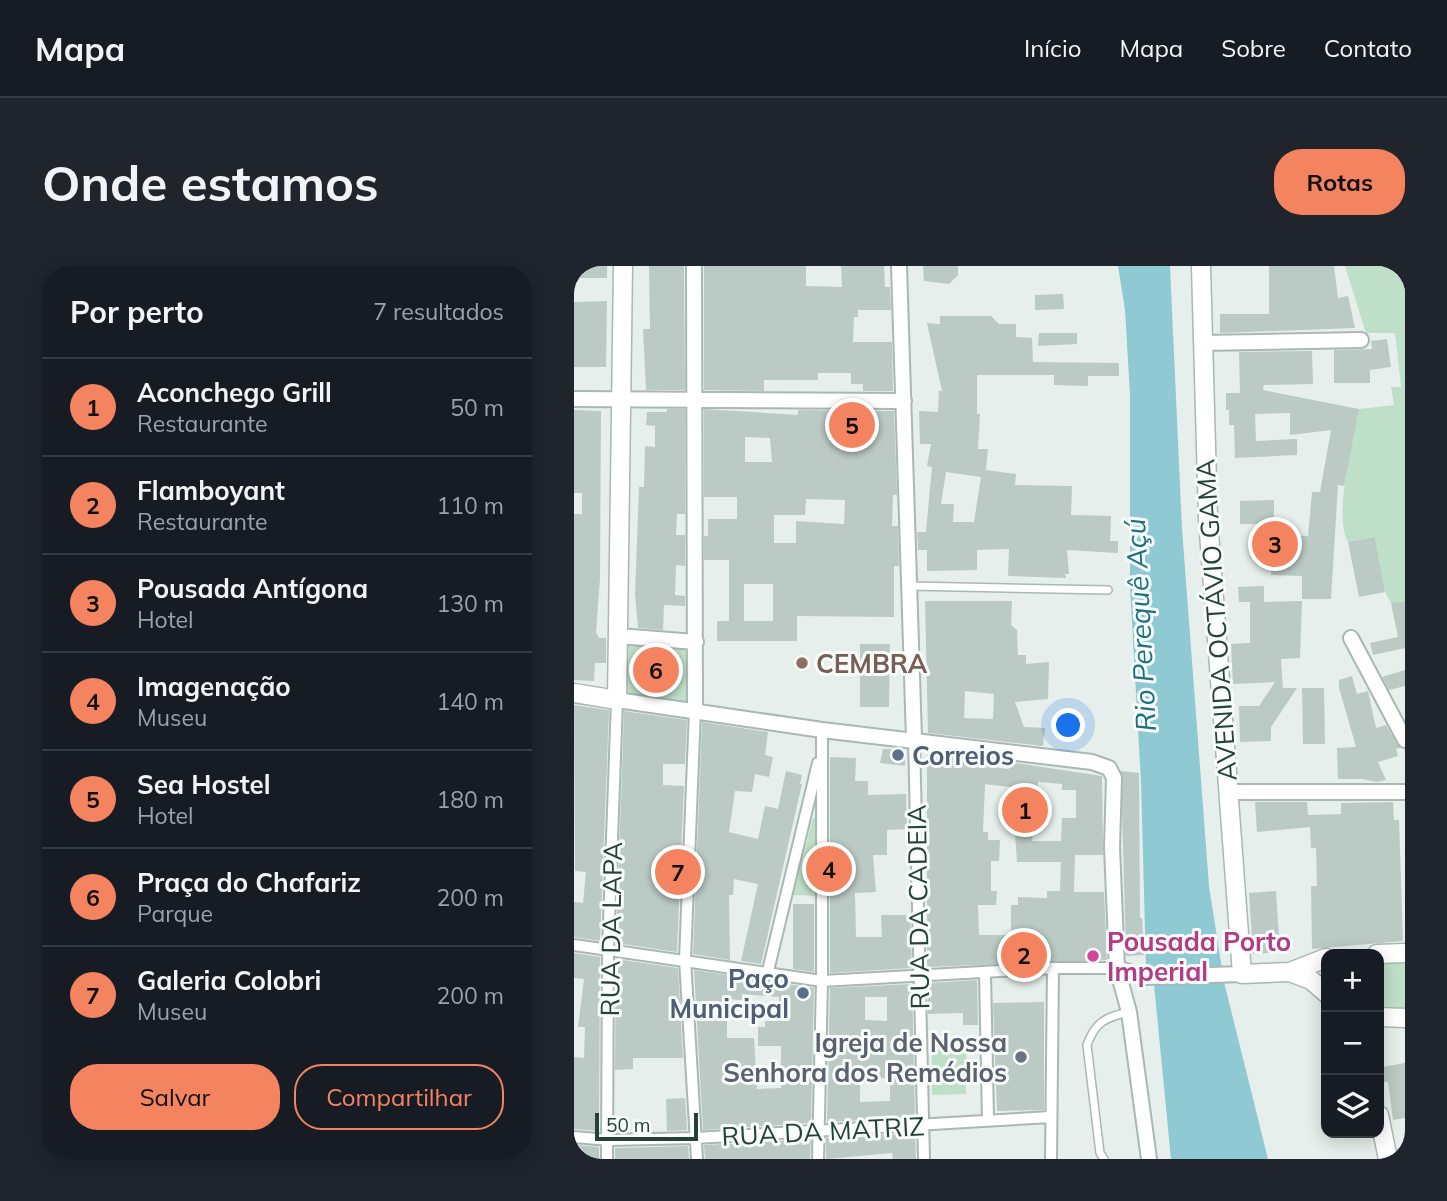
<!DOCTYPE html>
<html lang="pt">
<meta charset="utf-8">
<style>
body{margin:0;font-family:Mulish,sans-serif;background:#20242c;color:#f1f3f6}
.controls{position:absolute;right:21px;bottom:21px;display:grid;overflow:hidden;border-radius:14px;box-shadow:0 4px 18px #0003}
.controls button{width:63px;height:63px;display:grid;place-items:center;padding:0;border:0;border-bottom:2px solid #363941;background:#171b24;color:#f1f3f6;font:35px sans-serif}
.scale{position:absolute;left:21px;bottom:18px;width:103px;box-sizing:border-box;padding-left:7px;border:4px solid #24423a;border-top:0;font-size:19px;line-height:24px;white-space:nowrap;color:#24423a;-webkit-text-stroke:5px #f7fbf9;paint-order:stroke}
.you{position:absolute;left:495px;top:460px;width:24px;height:24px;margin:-18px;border:5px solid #fff;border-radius:50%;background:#1a73e8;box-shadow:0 0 0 10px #1a73e833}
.badge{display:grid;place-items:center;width:46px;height:46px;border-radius:50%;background:#f4845f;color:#111;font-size:23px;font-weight:700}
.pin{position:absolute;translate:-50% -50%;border:4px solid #fff;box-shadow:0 2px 7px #0006}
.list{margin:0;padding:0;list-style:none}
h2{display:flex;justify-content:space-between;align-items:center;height:91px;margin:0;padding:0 28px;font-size:30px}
h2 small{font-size:23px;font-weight:400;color:#9ea1a6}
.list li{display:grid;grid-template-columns:46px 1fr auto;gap:21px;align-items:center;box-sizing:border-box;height:98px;padding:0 28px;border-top:2px solid #363941}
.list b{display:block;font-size:26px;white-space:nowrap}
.list p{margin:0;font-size:23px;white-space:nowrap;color:#9ea1a6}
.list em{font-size:23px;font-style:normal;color:#9ea1a6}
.actions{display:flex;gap:14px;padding:21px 28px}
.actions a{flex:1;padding:16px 0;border:2px solid #f4845f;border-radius:28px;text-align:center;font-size:24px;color:#f4845f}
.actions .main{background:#f4845f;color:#111}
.icon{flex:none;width:38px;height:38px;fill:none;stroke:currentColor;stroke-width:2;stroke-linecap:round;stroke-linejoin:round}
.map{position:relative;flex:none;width:831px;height:893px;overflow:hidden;border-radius:28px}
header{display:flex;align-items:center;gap:42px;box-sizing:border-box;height:98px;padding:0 35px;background:#171b24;border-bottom:2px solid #363941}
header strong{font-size:33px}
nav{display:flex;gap:38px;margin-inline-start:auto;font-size:24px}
.intro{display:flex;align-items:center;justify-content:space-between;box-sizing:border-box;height:168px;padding:0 42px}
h1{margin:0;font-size:49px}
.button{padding:18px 32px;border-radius:28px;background:#f4845f;color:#111;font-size:24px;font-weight:700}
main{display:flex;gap:42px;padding:0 42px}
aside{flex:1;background:#171b24;border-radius:28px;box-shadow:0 4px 18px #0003}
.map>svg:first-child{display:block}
.green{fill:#bfe0c8}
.water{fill:#8ec9d4}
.building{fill:#bbcac4;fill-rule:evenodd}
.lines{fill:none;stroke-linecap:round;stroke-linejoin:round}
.service-casing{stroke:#a8b8b2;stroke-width:10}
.pedestrian-casing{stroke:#a8b8b2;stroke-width:14}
.minor-casing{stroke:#a8b8b2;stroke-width:18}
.tertiary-casing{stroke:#a8b8b2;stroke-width:21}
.service{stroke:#fff;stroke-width:7}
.pedestrian{stroke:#fff;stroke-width:10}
.minor{stroke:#fff;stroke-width:14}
.tertiary{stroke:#fff;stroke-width:18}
.education-dot{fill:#8d6e63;stroke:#f7fbf9;stroke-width:2.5}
.service-dot{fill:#5c6f8a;stroke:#f7fbf9;stroke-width:2.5}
.hotel-dot{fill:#d1479c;stroke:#f7fbf9;stroke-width:2.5}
.worship-dot{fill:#6b7280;stroke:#f7fbf9;stroke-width:2.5}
.labels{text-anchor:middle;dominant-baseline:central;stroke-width:6;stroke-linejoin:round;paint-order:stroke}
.street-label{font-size:26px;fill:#24423a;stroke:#f7fbf9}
.education-label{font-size:26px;font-weight:bold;fill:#785e54;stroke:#f7fbf9;text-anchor:start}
.service-label{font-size:26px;font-weight:bold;fill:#4e5e75;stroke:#f7fbf9;text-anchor:start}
.hotel-label{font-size:26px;font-weight:bold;fill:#b23c85;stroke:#f7fbf9;text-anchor:start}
.worship-label{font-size:26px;font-weight:bold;fill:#5b616d;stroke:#f7fbf9;text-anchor:end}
.water-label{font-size:28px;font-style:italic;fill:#1c6f80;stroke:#f7fbf9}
</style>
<header>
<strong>Mapa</strong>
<nav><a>Início</a><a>Mapa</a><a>Sobre</a><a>Contato</a></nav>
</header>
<div class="intro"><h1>Onde estamos</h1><a class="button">Rotas</a></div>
<main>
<aside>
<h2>Por perto<small>7 resultados</small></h2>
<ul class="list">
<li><span class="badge">1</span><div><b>Aconchego Grill</b><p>Restaurante</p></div><em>50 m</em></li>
<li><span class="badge">2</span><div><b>Flamboyant</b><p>Restaurante</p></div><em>110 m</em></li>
<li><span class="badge">3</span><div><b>Pousada Antígona</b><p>Hotel</p></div><em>130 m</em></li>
<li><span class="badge">4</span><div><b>Imagenação</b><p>Museu</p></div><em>140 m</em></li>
<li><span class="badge">5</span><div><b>Sea Hostel</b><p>Hotel</p></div><em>180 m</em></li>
<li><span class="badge">6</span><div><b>Praça do Chafariz</b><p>Parque</p></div><em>200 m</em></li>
<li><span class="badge">7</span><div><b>Galeria Colobri</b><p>Museu</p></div><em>200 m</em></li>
</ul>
<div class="actions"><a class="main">Salvar</a><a>Compartilhar</a></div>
</aside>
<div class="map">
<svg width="831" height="893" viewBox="0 0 831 893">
<rect width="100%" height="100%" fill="#e6efeb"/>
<path class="green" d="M771,0H831V335L817,337L811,326L801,271L774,276C759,250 779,173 785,143L820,139L817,121H827L821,67H792Z
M52,374L112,378L113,440L50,429Z
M239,552H243L244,630L219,629Z
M805,693L831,694V742L805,740Z
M358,776H392V828L358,829Z"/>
<path class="water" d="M544,0H596L608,263L635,620L650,716L694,893H597L580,718L572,701L567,516L556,320V129L551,44Z"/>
<path class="building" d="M0,0H33V12H0Z
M75,0H110L111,124H72L69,63H76Z
M130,0H232V20L268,21L267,0H310L311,21H316L317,44H284V51H280L279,76H318L319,125H289V118H277V107H244V114H190V125L130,124Z
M349,0H384V9L375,18L350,15Z
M695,0H760L764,32L774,30L781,62L646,67V48H695Z
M489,28L490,43L461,44V29Z
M33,35L32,101H0V36Z
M366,50H417L425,58H442V71L458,72L459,96L545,97V110H514V120L480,119V109H403V148H406L404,183H414L412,204L442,208L441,219L498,220L497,249L537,250L536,275H544V287L493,284L495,308H491L492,312L434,310L435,283L403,284V304L353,305V284H344L343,266H352L358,201L353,200L357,178H346L345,145L364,146L365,125H368L353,57L366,58ZM372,206L407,211L400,256H379L380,238H367Z
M465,67H503V78L464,80Z
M813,73L817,101L796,104V117H760V84L798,83L797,75Z
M738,85L739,118L690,119L689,124L785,143L770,220L764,219L757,333H728V310L697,309L698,296L689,295V258H666V235L700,234V269L734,270L738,226H746L757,164L716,169V147L681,148L682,175L723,173V189L661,192L660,159H655V144H652V127H666L665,86Z
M93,143H111V248H103L102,269H111V300L102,299L101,329L111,330V340L90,339L89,364L64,362L61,328L65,221H70L71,180L81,181V160L72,159L73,146H93Z
M130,143L224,149V144L320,145L323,229H319L318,260H324L325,300H320V351L223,350V375H143V355H155V294H130V270H134V253H163V231H130ZM171,171L196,172L198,196H171ZM232,233L271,234L270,258L222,255V277H200V249H231ZM170,318H199V355H170Z
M0,144L27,145L26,313L22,366L25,372H32V397H21L20,415L0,414V248H8V227H0Z
M801,271L811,326L785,331L774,276Z
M690,320V336L728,335L726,392L707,393L709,422H723L697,461V475L666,476L665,440H685L701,416L659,418L657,378L676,377V336H665L664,321Z
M351,335H438L437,359L443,364L444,389H452V398L475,396L474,433L441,436L450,461L471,462L469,480L354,467ZM391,425L420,428L419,453L390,452Z
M831,335V382L799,389L796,377L824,371L817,337Z
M286,378H316L315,441H286Z
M831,404V420L815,424L808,411Z
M778,410L783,428L794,425L802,462L812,459L826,482L822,483L824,490L804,496L812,514L802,516L789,513H764L763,482L782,481L765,422V414Z
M728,422H750L751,478H729Z
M0,439L35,444L26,675L0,671V636L9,637L12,606L1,605Z
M50,445L113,454L111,498H89V519L110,520L107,587H89V614L106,616L103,686L42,677Z
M128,456L194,466L191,489L199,491L195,511L181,508L178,526L161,525L155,566L184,573L191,540L204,543L212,505L228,509L226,518H228L187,698L167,695L184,618L160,613L159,629H155L156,694L119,688Z
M309,483L331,484V500L306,497Z
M353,486L395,491L394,498L435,503V496L528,510L529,589H501L500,626H530L533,694L353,701ZM464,516L488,518V524H502V552H488L487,575H458ZM411,518L443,522L440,553L443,596H487L486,625H473V632L444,631V639H437V669H405L404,639H422L423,625H417V595H425L426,574H414V566H409Z
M256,491L282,492L281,515H294V529L332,528L333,563L313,564V589H299L302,626L281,627L282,671H308L307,649H336L338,702L256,707Z
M547,505L565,507L566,652H568L570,689L552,690Z
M681,536H733L734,549L767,548V537L819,536L820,554H825L829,675L738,683L737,620H743L742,582H737L736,561L683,566Z
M702,625L706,686L679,688L675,627Z
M219,638H240V706L219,703Z
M0,687L26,691L25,865L0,863V791L10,792L11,761H4L10,713L0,712Z
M42,693L104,702L109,792H59V803L41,804Z
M120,704L240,722L237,857L129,864ZM168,728L205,731V755H191V761H184V780H207V822L183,823L180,772H153V733L168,734Z
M403,714L404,759H389V747L354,748V717Z
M338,718L341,851L253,856L256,722ZM291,731H313V755L291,754ZM316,812V835L286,836V813Z
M470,736V844L423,845L419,737Z
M831,797V852L819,854L814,816H810L808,801Z
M111,832L113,864L93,865L92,833Z
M341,867L342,893H319L318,887L252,893V872Z
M237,873L236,893H131L130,879Z
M2,879L25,881V893H0Z
M114,880L115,893H41V882Z"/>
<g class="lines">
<g class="service-casing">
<path id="service" d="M336,320L534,324
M530,893L526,887L513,779C521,756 532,751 555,746"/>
</g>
<g class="pedestrian-casing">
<path id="pedestrian" d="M121,444L111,694L123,893
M340,473L350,893
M0,679L248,715L479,702H543
M411,707L414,853
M193,709L244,497
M0,871L35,874L121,872L477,851
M33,893L34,684L43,434
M244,893L248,715V464
M477,893L479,702"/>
</g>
<g class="minor-casing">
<path id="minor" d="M120,0L121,444
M325,0L340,473
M628,77L787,74
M0,133L330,135
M44,370L122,376
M777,372L831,474
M43,434L248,464L518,496L535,502L540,512L538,581L543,702L555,746L575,893
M654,526H831
M543,702L570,711L668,708"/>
</g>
<g class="tertiary-casing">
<path id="tertiary" d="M627,0L634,253L668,708L716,706L752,692
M0,427L43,434L49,0
M803,688L831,687
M716,706L737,714L752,727
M805,751L831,752
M805,849L814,893"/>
</g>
<use href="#service" class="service"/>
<use href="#pedestrian" class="pedestrian"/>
<use href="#minor" class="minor"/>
<use href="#tertiary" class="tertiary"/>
</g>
<circle class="education-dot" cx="228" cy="397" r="7"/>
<g class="service-dot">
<circle cx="324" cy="489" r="7"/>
<circle cx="229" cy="727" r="7"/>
</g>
<circle class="hotel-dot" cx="519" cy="690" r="7"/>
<circle class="worship-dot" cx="447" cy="791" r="7"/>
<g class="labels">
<g class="street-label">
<text transform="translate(642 354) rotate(-94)">AVENIDA OCTÁVIO GAMA</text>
<text transform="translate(344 641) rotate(-91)">RUA DA CADEIA</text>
<text transform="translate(37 663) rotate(-89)">RUA DA LAPA</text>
<text transform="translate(249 865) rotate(-3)">RUA DA MATRIZ</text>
</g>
<g class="education-label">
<text x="242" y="397">CEMBRA</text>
</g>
<g class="service-label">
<text x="338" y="489">Correios</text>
<text x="215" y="712" text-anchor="end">Paço<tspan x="215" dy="30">Municipal</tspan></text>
</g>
<g class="hotel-label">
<text x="533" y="675">Pousada Porto<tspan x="533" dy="30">Imperial</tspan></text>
</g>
<g class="worship-label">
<text x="433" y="776">Igreja de Nossa<tspan x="433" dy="30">Senhora dos Remédios</tspan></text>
</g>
<g class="water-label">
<text transform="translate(566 359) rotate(-93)">Rio Perequê Açú</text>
</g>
</g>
</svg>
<div class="controls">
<button>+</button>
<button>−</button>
<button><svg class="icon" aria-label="layers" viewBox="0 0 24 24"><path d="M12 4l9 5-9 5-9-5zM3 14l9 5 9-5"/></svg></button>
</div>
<div class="scale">50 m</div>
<div class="you"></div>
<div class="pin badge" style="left:451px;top:544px">1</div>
<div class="pin badge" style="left:450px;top:689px">2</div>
<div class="pin badge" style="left:701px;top:278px">3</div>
<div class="pin badge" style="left:255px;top:603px">4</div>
<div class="pin badge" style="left:278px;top:159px">5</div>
<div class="pin badge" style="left:82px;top:404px">6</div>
<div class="pin badge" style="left:104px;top:606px">7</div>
</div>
</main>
